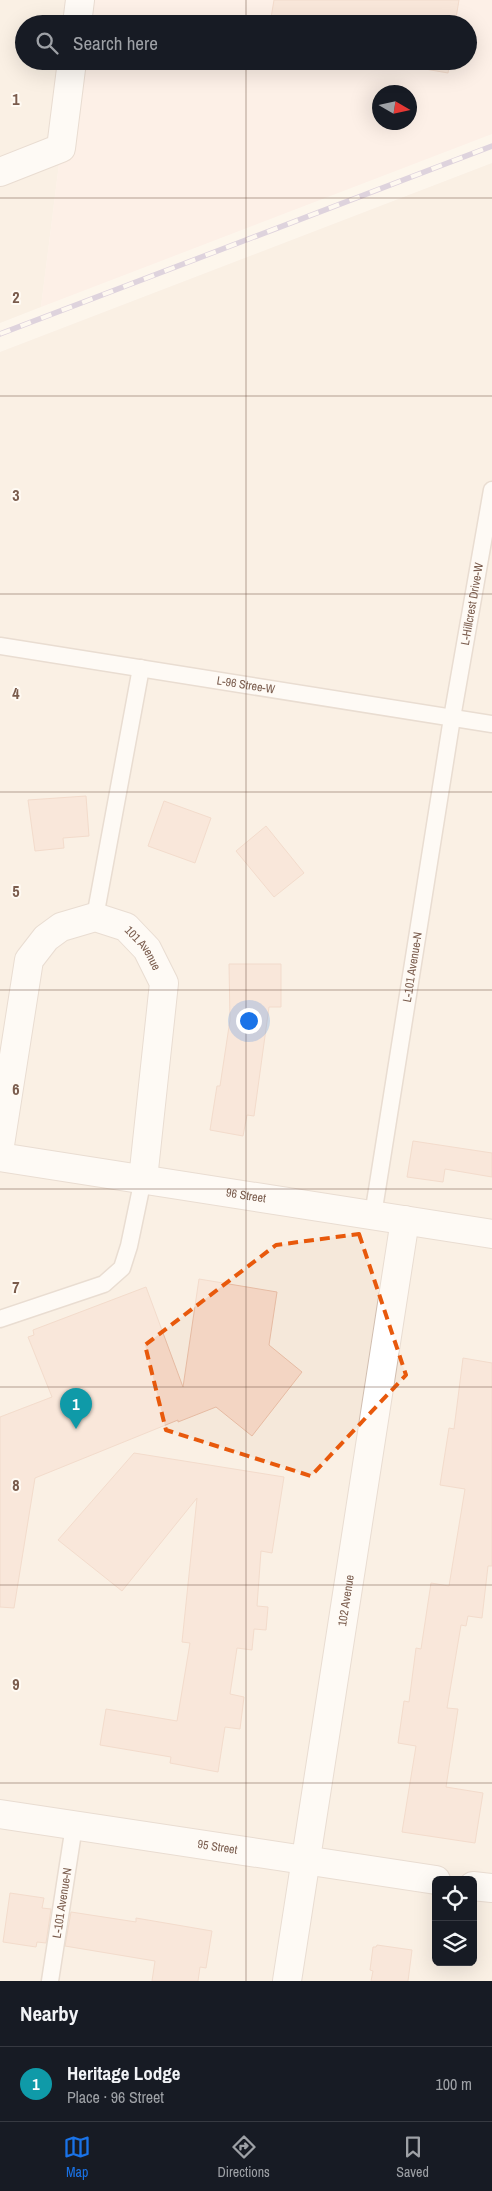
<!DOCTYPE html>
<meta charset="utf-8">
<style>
body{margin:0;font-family:"Archivo Narrow",sans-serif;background:#242831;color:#f1f3f6}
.controls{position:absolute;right:15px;bottom:15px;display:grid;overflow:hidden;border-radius:8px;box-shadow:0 5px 20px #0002}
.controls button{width:45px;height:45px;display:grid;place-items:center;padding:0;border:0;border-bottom:1px solid #363941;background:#171b24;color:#f1f3f6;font:25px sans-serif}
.compass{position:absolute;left:372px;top:85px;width:45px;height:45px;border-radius:50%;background:#171b24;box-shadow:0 5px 20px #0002;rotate:99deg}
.you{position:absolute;left:248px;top:1020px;width:18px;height:18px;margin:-12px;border:4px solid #fff;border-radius:50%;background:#1a73e8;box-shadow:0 0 0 8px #1a73e833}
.badge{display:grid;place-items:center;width:32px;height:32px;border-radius:50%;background:#1a73e8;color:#fff;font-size:16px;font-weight:700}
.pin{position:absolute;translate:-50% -41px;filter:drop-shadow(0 1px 2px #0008)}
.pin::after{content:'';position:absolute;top:26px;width:18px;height:15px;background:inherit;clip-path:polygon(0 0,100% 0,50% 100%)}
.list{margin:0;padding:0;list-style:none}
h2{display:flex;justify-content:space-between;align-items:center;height:65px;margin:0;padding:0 20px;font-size:21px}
h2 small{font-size:16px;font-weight:400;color:#9ea1a6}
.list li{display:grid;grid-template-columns:32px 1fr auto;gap:15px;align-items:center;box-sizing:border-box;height:75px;padding:0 20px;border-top:1px solid #363941}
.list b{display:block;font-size:19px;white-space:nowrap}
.list p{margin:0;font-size:16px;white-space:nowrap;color:#9ea1a6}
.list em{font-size:16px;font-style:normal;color:#9ea1a6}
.icon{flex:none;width:28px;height:28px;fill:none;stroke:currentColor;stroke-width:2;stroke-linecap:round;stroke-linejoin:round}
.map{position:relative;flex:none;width:492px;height:1981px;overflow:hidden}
.search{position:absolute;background:#171b24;box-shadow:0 5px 20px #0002;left:15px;right:15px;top:15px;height:55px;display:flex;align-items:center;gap:12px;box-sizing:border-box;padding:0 18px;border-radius:28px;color:#9ea1a6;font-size:19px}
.sheet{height:140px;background:#171b24}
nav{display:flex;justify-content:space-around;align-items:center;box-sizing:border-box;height:70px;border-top:1px solid #363941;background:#171b24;font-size:14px;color:#9ea1a6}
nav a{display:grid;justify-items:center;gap:2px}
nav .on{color:#1a73e8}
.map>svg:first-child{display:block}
.residential{fill:#f5e8da;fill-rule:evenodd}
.commercial{fill:#fde8e0;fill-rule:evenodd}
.building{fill:#f3d5c3;stroke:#e6bba3}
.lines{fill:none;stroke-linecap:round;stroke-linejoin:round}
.service-casing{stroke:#d1beb0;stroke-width:19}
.minor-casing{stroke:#d1beb0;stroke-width:30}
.tertiary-casing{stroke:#d1beb0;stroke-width:30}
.service{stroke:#fff;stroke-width:16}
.minor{stroke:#fff;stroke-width:28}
.tertiary{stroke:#fff;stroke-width:28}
.rail-casing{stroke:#b9a8c9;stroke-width:5.5}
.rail{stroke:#fffaf3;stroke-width:4;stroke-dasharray:11;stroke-linecap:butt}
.marked{fill:none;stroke:#e8590c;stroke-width:4;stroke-dasharray:10 6;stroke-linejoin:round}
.grid{fill:none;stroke:#7a5c4d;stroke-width:1;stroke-opacity:0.55}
.labels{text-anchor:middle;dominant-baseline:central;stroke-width:4;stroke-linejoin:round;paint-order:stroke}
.street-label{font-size:12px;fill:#7a5c4d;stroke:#fffaf3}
.grid-label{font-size:16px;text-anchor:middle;font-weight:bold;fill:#7a5c4d;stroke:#fffaf3;stroke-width:4;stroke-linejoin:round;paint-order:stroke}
</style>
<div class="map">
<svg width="492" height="1981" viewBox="0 0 492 1981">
<rect width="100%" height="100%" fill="#fdf6ec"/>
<path class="residential" d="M0,0H80L77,24H24V61H72L41,307L0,323Z
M492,163V1981H0V352ZM436,1880H473V1962H436Z"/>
<path class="commercial" d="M80,0H492V134L41,307L72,61H468V24H77ZM380,92H410V122H380Z"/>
<path class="building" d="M274,0H459L455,24H270Z
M380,61H450L448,73Z
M86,796L89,836L63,838L64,848L35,851L28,800Z
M164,801L211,818L195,863L148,846Z
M266,826L304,873L274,897L236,851Z
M229,964H281V1007H269L254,1116L247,1115L243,1136L210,1130L217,1086H220L230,1020Z
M413,1141L492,1153V1177L445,1169L443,1182L407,1177Z
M199,1279L277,1292L269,1345L302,1372L252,1436L216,1407L178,1422V1420L35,1478L14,1608L0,1607V1417L52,1397L28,1337L34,1335L33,1330L146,1287L183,1387Z
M463,1358L492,1363V1566H488L482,1618L468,1616L466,1626L461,1625L447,1708L458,1709L446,1787L483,1793L475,1843L402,1832L416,1746L398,1743L404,1701L409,1702L416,1648L421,1649L431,1583L449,1586L465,1489L440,1485L449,1428L454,1429Z
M134,1453L284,1477L272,1553L261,1551L257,1606L268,1607L266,1630L254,1629L252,1650L237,1648L230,1694L244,1697L240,1729L225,1727L218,1772L170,1763L171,1757L100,1745L106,1709L177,1721L190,1643L182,1642L197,1498L122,1591L58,1540Z
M10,1893L44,1898L42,1908L51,1909L46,1943L37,1942L36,1947L3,1942Z
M71,1912L136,1922V1918L212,1931L206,1968L200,1967L198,1981H152L155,1961L65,1946Z
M377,1945L412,1950L408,1981H371L373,1971L370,1970L373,1947H376Z"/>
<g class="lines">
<g class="service-casing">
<g id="service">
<path id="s1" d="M0,646L492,724"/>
<path d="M95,917L141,668"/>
<path id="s2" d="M373,1215L452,718L492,490"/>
<path d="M0,1319L104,1284L122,1268L129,1246L143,1179"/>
<path id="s3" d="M50,1981L74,1826"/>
</g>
</g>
<g class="minor-casing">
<g id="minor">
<path d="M77,24L80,0"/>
<path d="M0,172L61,148L72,61"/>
<path id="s4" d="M0,1145L29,960L46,938L61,927L95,917L126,927L147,949L164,983L143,1179"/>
<path id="s5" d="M0,1814L436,1880"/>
<path d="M473,1886L492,1888"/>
<path id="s6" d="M287,1981L405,1220"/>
</g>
</g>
<g class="tertiary-casing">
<g id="tertiary">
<path id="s7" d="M0,1157L492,1234"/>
</g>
</g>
<use href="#service" class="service"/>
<use href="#minor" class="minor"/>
<use href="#tertiary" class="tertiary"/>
<g class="rail-casing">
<path id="rail" d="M0,334L492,146"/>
</g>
<use href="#rail" class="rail"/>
</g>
<path d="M0 0H492V1981H0ZM359,1234L406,1375L311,1476L166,1430L145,1345L276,1245Z" fill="#fdf6ec" fill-opacity=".55" fill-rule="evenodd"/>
<path class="marked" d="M359,1234L406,1375L311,1476L166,1430L145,1345L276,1245Z"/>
<path class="grid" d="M246,0V24M246,61V1981M0,198H492M0,396H492M0,594H492M0,792H492M0,990H492M0,1189H492M0,1387H492M0,1585H492M0,1783H492"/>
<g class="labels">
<g class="street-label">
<text stroke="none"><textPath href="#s2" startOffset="619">L-Hillcrest Drive-W</textPath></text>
<text stroke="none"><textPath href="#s1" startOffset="249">L-96 Stree-W</textPath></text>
<text stroke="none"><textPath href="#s4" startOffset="329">101 Avenue</textPath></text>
<text stroke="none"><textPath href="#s2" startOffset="251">L-101 Avenue-N</textPath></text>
<text stroke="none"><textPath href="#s7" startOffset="249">96 Street</textPath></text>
<text stroke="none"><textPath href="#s6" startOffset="385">102 Avenue</textPath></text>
<text stroke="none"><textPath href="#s5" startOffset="220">95 Street</textPath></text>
<text stroke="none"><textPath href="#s3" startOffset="79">L-101 Avenue-N</textPath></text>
</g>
</g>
<g class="grid-label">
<text x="16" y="105">1</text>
<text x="16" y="303">2</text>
<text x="16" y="501">3</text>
<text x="16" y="699">4</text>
<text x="16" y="897">5</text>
<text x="16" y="1095">6</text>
<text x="16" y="1293">7</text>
<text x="16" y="1491">8</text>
<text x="16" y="1690">9</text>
</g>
</svg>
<div class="controls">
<button><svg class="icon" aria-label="locate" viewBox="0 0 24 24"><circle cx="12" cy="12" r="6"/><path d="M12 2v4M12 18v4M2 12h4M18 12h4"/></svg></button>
<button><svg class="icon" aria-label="layers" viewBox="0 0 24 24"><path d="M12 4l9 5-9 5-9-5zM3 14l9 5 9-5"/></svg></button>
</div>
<svg class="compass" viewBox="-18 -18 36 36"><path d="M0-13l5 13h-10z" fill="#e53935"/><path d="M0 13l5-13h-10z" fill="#9ea1a6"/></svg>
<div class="you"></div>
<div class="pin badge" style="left:76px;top:1429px;background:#0f9aa8">1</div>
<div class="search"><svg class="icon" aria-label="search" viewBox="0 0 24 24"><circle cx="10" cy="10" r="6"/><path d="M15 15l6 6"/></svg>Search here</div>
</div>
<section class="sheet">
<h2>Nearby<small></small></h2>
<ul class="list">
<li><span class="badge" style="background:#0f9aa8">1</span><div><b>Heritage Lodge</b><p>Place · 96 Street</p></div><em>100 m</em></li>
</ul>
</section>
<nav>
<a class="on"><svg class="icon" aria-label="map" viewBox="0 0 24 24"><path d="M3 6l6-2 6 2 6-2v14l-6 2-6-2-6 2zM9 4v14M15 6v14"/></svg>Map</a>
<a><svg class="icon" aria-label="directions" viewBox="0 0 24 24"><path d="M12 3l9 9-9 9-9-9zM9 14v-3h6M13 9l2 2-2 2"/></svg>Directions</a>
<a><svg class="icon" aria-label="saved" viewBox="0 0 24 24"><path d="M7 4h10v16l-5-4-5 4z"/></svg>Saved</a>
</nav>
